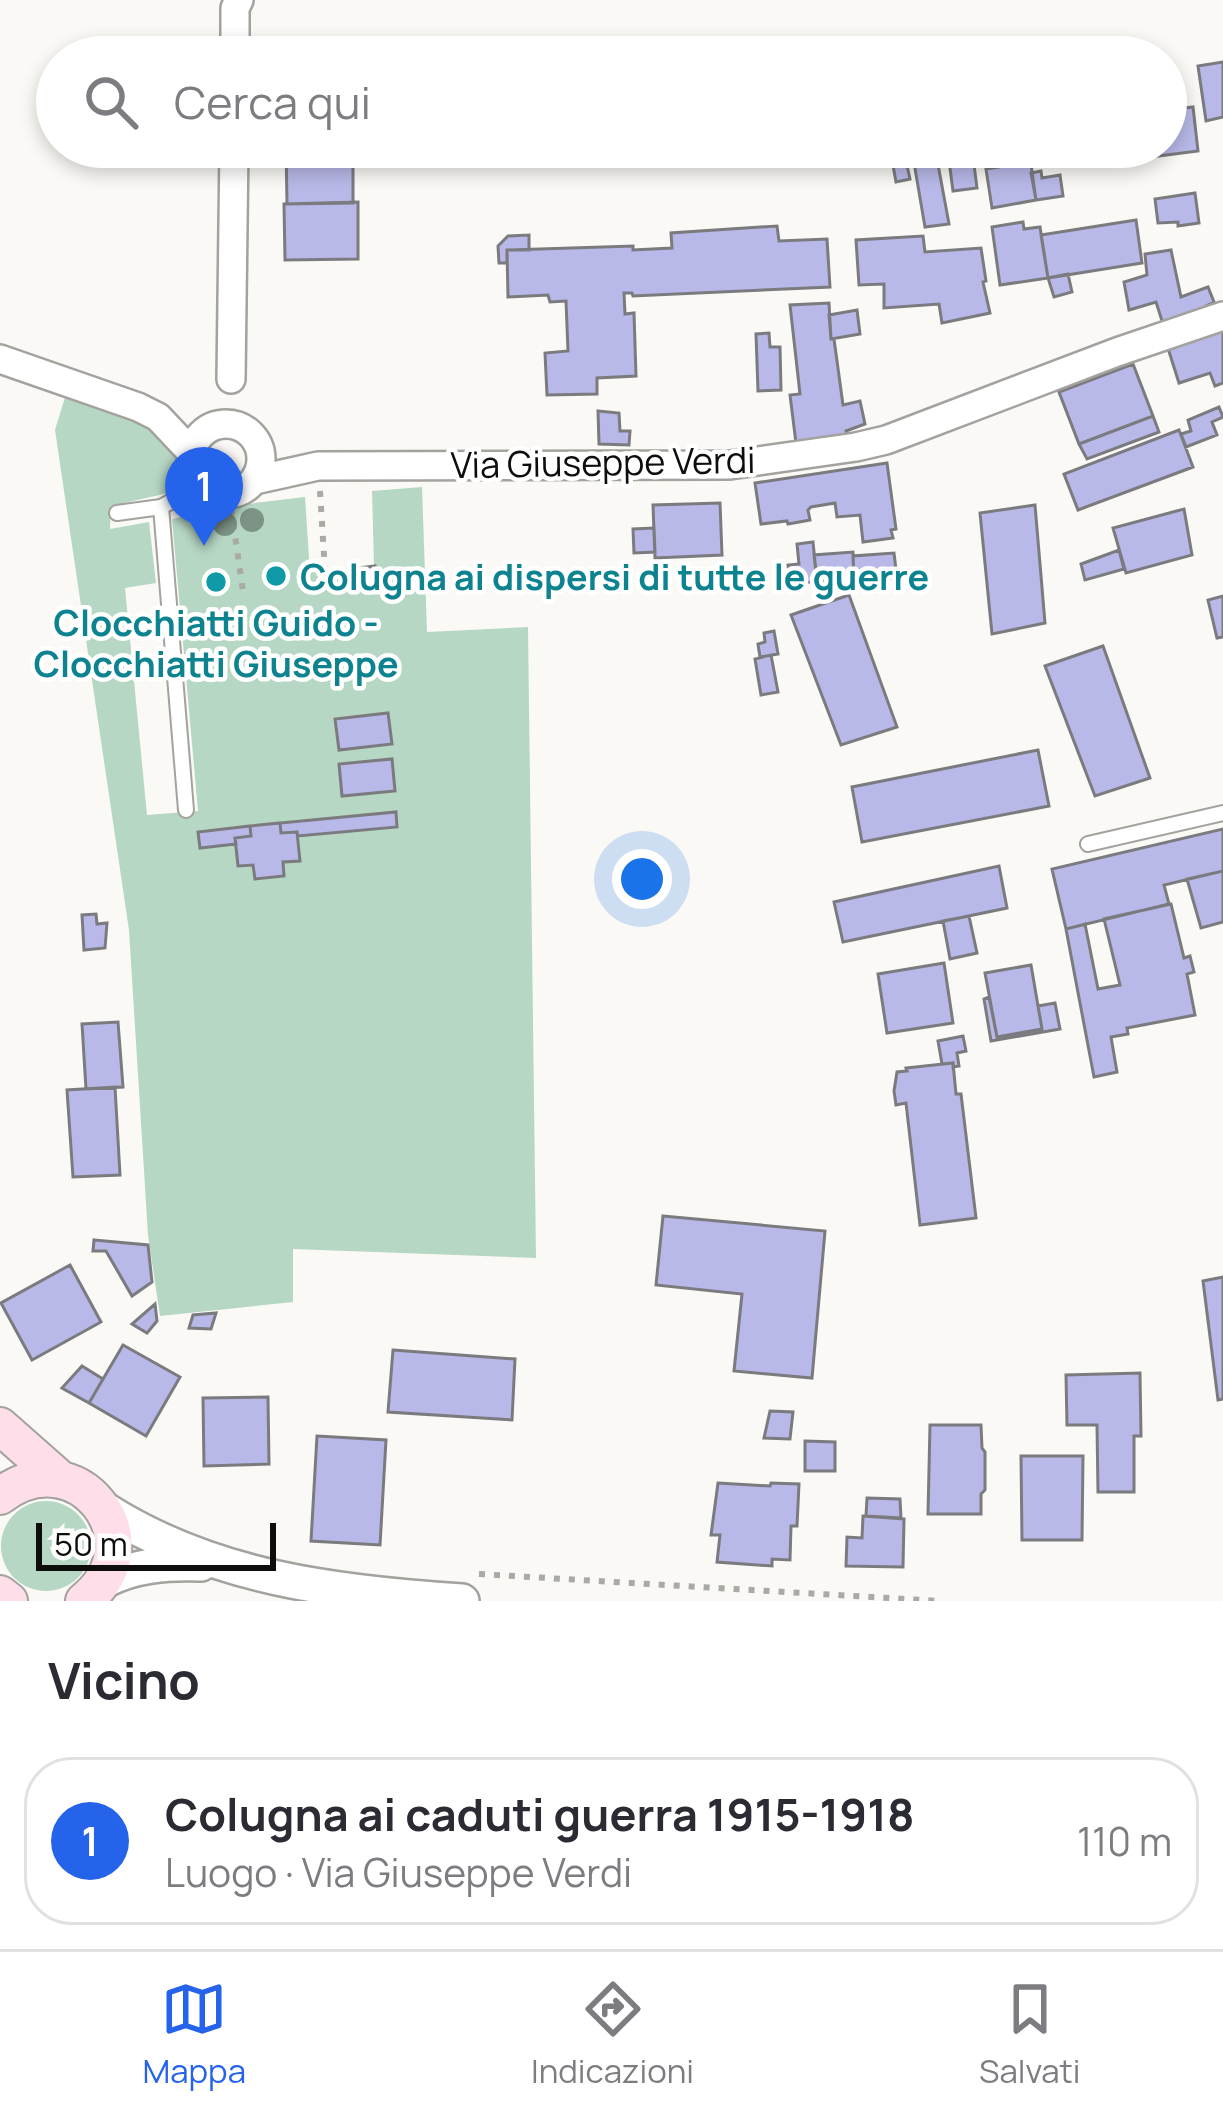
<!DOCTYPE html>
<html lang="it">
<meta charset="utf-8">
<style>
body{margin:0;font-family:Manrope,sans-serif;background:#f7f7f7;color:#2b2b33}
.scale{position:absolute;left:36px;bottom:30px;width:240px;box-sizing:border-box;padding-left:12px;border:6px solid #0d0d0b;border-top:0;font-size:33px;line-height:42px;white-space:nowrap;color:#0d0d0b;-webkit-text-stroke:9px #fff;paint-order:stroke}
.you{position:absolute;left:642px;top:879px;width:42px;height:42px;margin:-30px;border:9px solid #fff;border-radius:50%;background:#1a73e8;box-shadow:0 0 0 18px #1a73e833}
.badge{display:grid;place-items:center;width:78px;height:78px;border-radius:50%;background:#2563eb;color:#fff;font-size:39px;font-weight:700}
.pin{position:absolute;translate:-50% -99px;filter:drop-shadow(0 3px 6px #0008)}
.pin::after{content:'';position:absolute;top:63px;width:42px;height:36px;background:inherit;clip-path:polygon(0 0,100% 0,50% 100%)}
.list{margin:0;padding:0;list-style:none}
h2{display:flex;justify-content:space-between;align-items:center;height:156px;margin:0;padding:0 48px;font-size:51px}
h2 small{font-size:39px;font-weight:400;color:#7c7c81}
.list li{display:grid;grid-template-columns:78px 1fr auto;gap:36px;align-items:center;box-sizing:border-box;height:168px;margin:0 24px 24px;padding:0 24px;border:3px solid #e1e1e2;border-radius:48px}
.list b{display:block;font-size:45px;white-space:nowrap}
.list p{margin:0;font-size:39px;white-space:nowrap;color:#7c7c81}
.list em{font-size:39px;font-style:normal;color:#7c7c81}
.icon{flex:none;width:66px;height:66px;fill:none;stroke:currentColor;stroke-width:2;stroke-linecap:round;stroke-linejoin:round}
.map{position:relative;flex:none;width:1223px;height:1601px;overflow:hidden}
.search{position:absolute;background:#fff;box-shadow:0 6px 18px #0003;left:36px;right:36px;top:36px;height:132px;display:flex;align-items:center;gap:30px;box-sizing:border-box;padding:0 42px;border-radius:66px;color:#7c7c81;font-size:45px}
.sheet{height:348px;background:#fff}
nav{display:flex;justify-content:space-around;align-items:center;box-sizing:border-box;height:168px;border-top:3px solid #e1e1e2;background:#fff;font-size:33px;color:#7c7c81}
nav a{display:grid;justify-items:center;gap:6px}
nav .on{color:#2563eb}
.map>svg:first-child{display:block}
.green{fill:#b6d7c4}
.building{fill:#b9b9e9;stroke:#7b7b7f;stroke-width:3}
.lines{fill:none;stroke-linecap:round;stroke-linejoin:round}
.service-casing{stroke:#a3a29e;stroke-width:18}
.minor-casing{stroke:#a3a29e;stroke-width:32}
.tertiary-casing{stroke:#a3a29e;stroke-width:38}
.secondary-casing{stroke:#a3a29e;stroke-width:40}
.path{stroke:#a9a9a5;stroke-width:6;stroke-dasharray:6 9;stroke-linecap:butt}
.service{stroke:#fff;stroke-width:14}
.minor{stroke:#fff;stroke-width:27}
.tertiary{stroke:#fff;stroke-width:33}
.secondary{stroke:#fedfe9;stroke-width:36}
.tree{fill:#7d9386}
.culture-dot{fill:#0f9aa8;stroke:#fff;stroke-width:4.5}
.labels{text-anchor:middle;dominant-baseline:central;stroke-width:9;stroke-linejoin:round;paint-order:stroke}
.street-label{font-size:36px;fill:#0d0d0b;stroke:#fff}
.culture-label{font-size:36px;font-weight:bold;fill:#0d838f;stroke:#fff;text-anchor:start}
</style>
<div class="map">
<svg width="1223" height="1601" viewBox="0 0 1223 1601">
<rect width="100%" height="100%" fill="#faf9f5"/>
<path class="green" d="M66,394C106,408 184,426 180,481L168,493L111,506L110,529L149,522L156,583L125,588L147,815L198,811L172,519L230,506L305,497L310,572L374,566L372,491L422,487L427,632L528,627L536,1258L293,1249V1302L160,1316L148,1235L129,930L55,430Z
M1 1546a45 45 0 1 1 90 0a45 45 0 1 1-90 0Z"/>
<path class="building" d="M1223,62V117L1206,121L1198,66Z
M1193,107L1198,151L1135,159L1134,147H1166V110Z
M286,147H353V203L287,204Z
M930,147L932,160L937,159L949,224L925,227L912,151Z
M984,147H1006L1007,162L986,166Z
M972,149L977,188L953,191L948,153Z
M1029,150L1036,200L992,208L986,169L1011,165L1010,151Z
M905,156L910,179L896,182L892,160Z
M1041,171L1042,178L1060,175L1063,196L1036,200L1031,173Z
M1195,193L1199,223L1178,226V222L1158,223L1155,199Z
M358,202V259L285,260L284,204Z
M1136,220L1142,263L1048,278L1041,235Z
M1023,222L1024,229L1040,227L1048,278L1000,285L992,227Z
M777,226L779,241L827,239L830,287L633,296L632,293H624L625,314L634,313L636,376L597,378V394L547,395L545,353L568,351L566,301L550,302L548,295L508,297L507,250L633,246V250L672,248L671,233Z
M529,235V250H507V263H499L498,246L508,236Z
M923,236L925,252L981,248L986,281L983,282L990,313L942,323L939,304L884,308V284L859,285L856,240Z
M1171,250L1181,297L1208,287L1214,302L1164,327L1156,302L1129,310L1124,282L1147,275L1145,254Z
M1068,274L1072,292L1054,297L1048,278Z
M829,303L831,339H834L843,405L860,401L865,424L846,431L847,434L796,443L790,395L800,394L790,305Z
M857,310L860,334L831,339L829,315Z
M1223,324V383L1215,386L1210,373L1179,383L1166,342Z
M769,333L770,347H780L781,390L758,391L756,334Z
M1133,364L1153,416L1079,444L1059,392Z
M1219,407L1223,417L1212,422L1217,435L1186,447L1181,434L1191,431L1188,420Z
M598,411L619,413L620,431H630L629,445L599,444Z
M1153,416L1159,432L1087,459L1079,444Z
M1179,430L1193,467L1078,510L1064,474Z
M887,463L896,529L891,530L893,538L863,542L860,515L837,517L835,503L811,507L808,510L810,520L788,524L787,521L761,524L755,483Z
M720,503L722,555L655,558L653,505Z
M1035,505L1045,623L992,634L980,513Z
M1184,509L1192,555L1126,573L1113,528Z
M654,528L655,552L634,553L633,529Z
M813,542L817,582H790L788,565L799,564L797,544Z
M1119,550L1124,569L1085,580L1081,564Z
M853,552L854,580L817,582L814,555Z
M894,553L897,578L854,580L853,556Z
M375,566L377,586L358,587L357,568Z
M849,595L897,727L841,745L791,615Z
M1223,596V637L1217,638L1208,600Z
M774,631L778,654L760,657L758,644L765,642L764,633Z
M1103,646L1150,778L1095,796L1045,666Z
M771,655L778,692L761,695L755,659Z
M388,713L392,744L339,750L335,719Z
M1038,750L1049,806L862,842L852,787Z
M392,759L395,791L342,796L339,764Z
M396,812L397,827L298,836L297,832L281,833L280,823Z
M280,823L281,833L297,832L300,861L283,862L284,876L255,879L253,865L238,866L235,838L251,836L250,826Z
M250,826L251,836L235,838L236,844L200,848L198,832Z
M1223,829V871L1164,885L1169,904L1066,929L1052,869Z
M999,866L1007,908L843,942L834,902Z
M1223,871V922L1201,928L1187,879Z
M1171,904L1184,958L1190,956L1194,972L1187,974L1195,1015L1127,1028L1128,1034L1111,1037L1117,1072L1094,1077L1066,929L1085,924L1098,989L1120,985L1104,919Z
M96,914L97,924L107,923L105,948L84,950L82,915Z
M969,916L977,953L950,959L943,921Z
M944,963L953,1023L887,1033L878,974Z
M1031,965L1042,1029L997,1037L985,973Z
M989,997L997,1037L1042,1029L1038,1006L1055,1003L1060,1029L991,1041L984,999Z
M118,1022L123,1087L86,1089L82,1024Z
M963,1036L966,1051L957,1053L959,1066L953,1067V1063L942,1064L938,1041Z
M953,1063L956,1094H961L976,1218L920,1225L906,1103L896,1105L894,1091L897,1072L907,1071L906,1068Z
M115,1087L120,1175L73,1177L67,1090Z
M663,1216L825,1231L812,1378L734,1371L742,1294L656,1285Z
M94,1240L148,1245L152,1282L132,1296L106,1251H93Z
M70,1265L101,1322L32,1360L1,1303Z
M1223,1277V1399L1218,1400L1203,1281Z
M155,1304L157,1321L147,1333L132,1324Z
M216,1313L211,1329L189,1328L193,1315Z
M123,1345L180,1377L146,1436L89,1403Z
M393,1350L515,1359L512,1420L388,1412Z
M82,1366L103,1379L89,1403L62,1388Z
M1140,1373L1141,1436H1134V1492H1098L1097,1425H1067L1066,1375Z
M268,1397L269,1464L204,1466L203,1398Z
M770,1411L793,1412L790,1439L764,1438Z
M930,1425H981L982,1448L985,1452V1490L981,1494V1514H928Z
M317,1436L386,1440L380,1545L311,1541Z
M805,1441L835,1442V1471H805Z
M1021,1456H1083L1082,1540H1022Z
M718,1483L770,1486L771,1483L799,1484L797,1526H791L790,1560L772,1559V1566L717,1562L720,1535H711Z
M867,1498L900,1499L901,1518L866,1516Z
M863,1516L904,1519L903,1567L846,1566L847,1537L862,1538Z"/>
<g class="lines">
<g class="service-casing">
<path id="service" d="M161,507L186,810
M117,513L161,507L202,485
M1088,844L1223,813"/>
</g>
<g class="minor-casing">
<path id="minor" d="M235,57V8L239,0
M0,359L138,407L158,417L191,452
M231,379L234,147
M191 459a35 35 0 1 1 70 0a35 35 0 1 1-70 0Z
M255,480L318,466L730,465L856,447L886,440L1117,352L1223,316"/>
</g>
<g class="tertiary-casing">
<path id="tertiary" d="M104,1509C212,1578 337,1593 462,1601
M104,1581C134,1565 167,1563 201,1564"/>
</g>
<g class="secondary-casing">
<path id="secondary" d="M0,1426L60,1479
M0,1496C76,1437 159,1541 84,1601
M0,1594L9,1601"/>
</g>
<path class="path" d="M320,491L325,571
M229,494L243,591
M479,1574L939,1601"/>
<use href="#service" class="service"/>
<use href="#minor" class="minor"/>
<use href="#tertiary" class="tertiary"/>
<use href="#secondary" class="secondary"/>
</g>
<g class="tree">
<circle cx="252" cy="520" r="12"/>
<circle cx="225" cy="524" r="12"/>
</g>
<g class="culture-dot">
<circle cx="276" cy="576" r="12"/>
<circle cx="216" cy="582" r="12"/>
</g>
<g class="labels">
<g class="street-label">
<text transform="translate(603 462) rotate(-1)">Via Giuseppe Verdi</text>
</g>
<g class="culture-label">
<text x="300" y="576">Colugna ai dispersi di tutte le guerre</text>
<text x="216" y="622" text-anchor="middle">Clocchiatti Guido -<tspan x="216" dy="41">Clocchiatti Giuseppe</tspan></text>
</g>
</g>
</svg>
<div class="scale">50 m</div>
<div class="you"></div>
<div class="pin badge" style="left:204px;top:546px">1</div>
<div class="search"><svg class="icon" aria-label="search" viewBox="0 0 24 24"><circle cx="10" cy="10" r="6"/><path d="M15 15l6 6"/></svg>Cerca qui</div>
</div>
<section class="sheet">
<h2>Vicino<small></small></h2>
<ul class="list">
<li><span class="badge">1</span><div><b>Colugna ai caduti guerra 1915-1918</b><p>Luogo · Via Giuseppe Verdi</p></div><em>110 m</em></li>
</ul>
</section>
<nav>
<a class="on"><svg class="icon" aria-label="map" viewBox="0 0 24 24"><path d="M3 6l6-2 6 2 6-2v14l-6 2-6-2-6 2zM9 4v14M15 6v14"/></svg>Mappa</a>
<a><svg class="icon" aria-label="directions" viewBox="0 0 24 24"><path d="M12 3l9 9-9 9-9-9zM9 14v-3h6M13 9l2 2-2 2"/></svg>Indicazioni</a>
<a><svg class="icon" aria-label="saved" viewBox="0 0 24 24"><path d="M7 4h10v16l-5-4-5 4z"/></svg>Salvati</a>
</nav>
